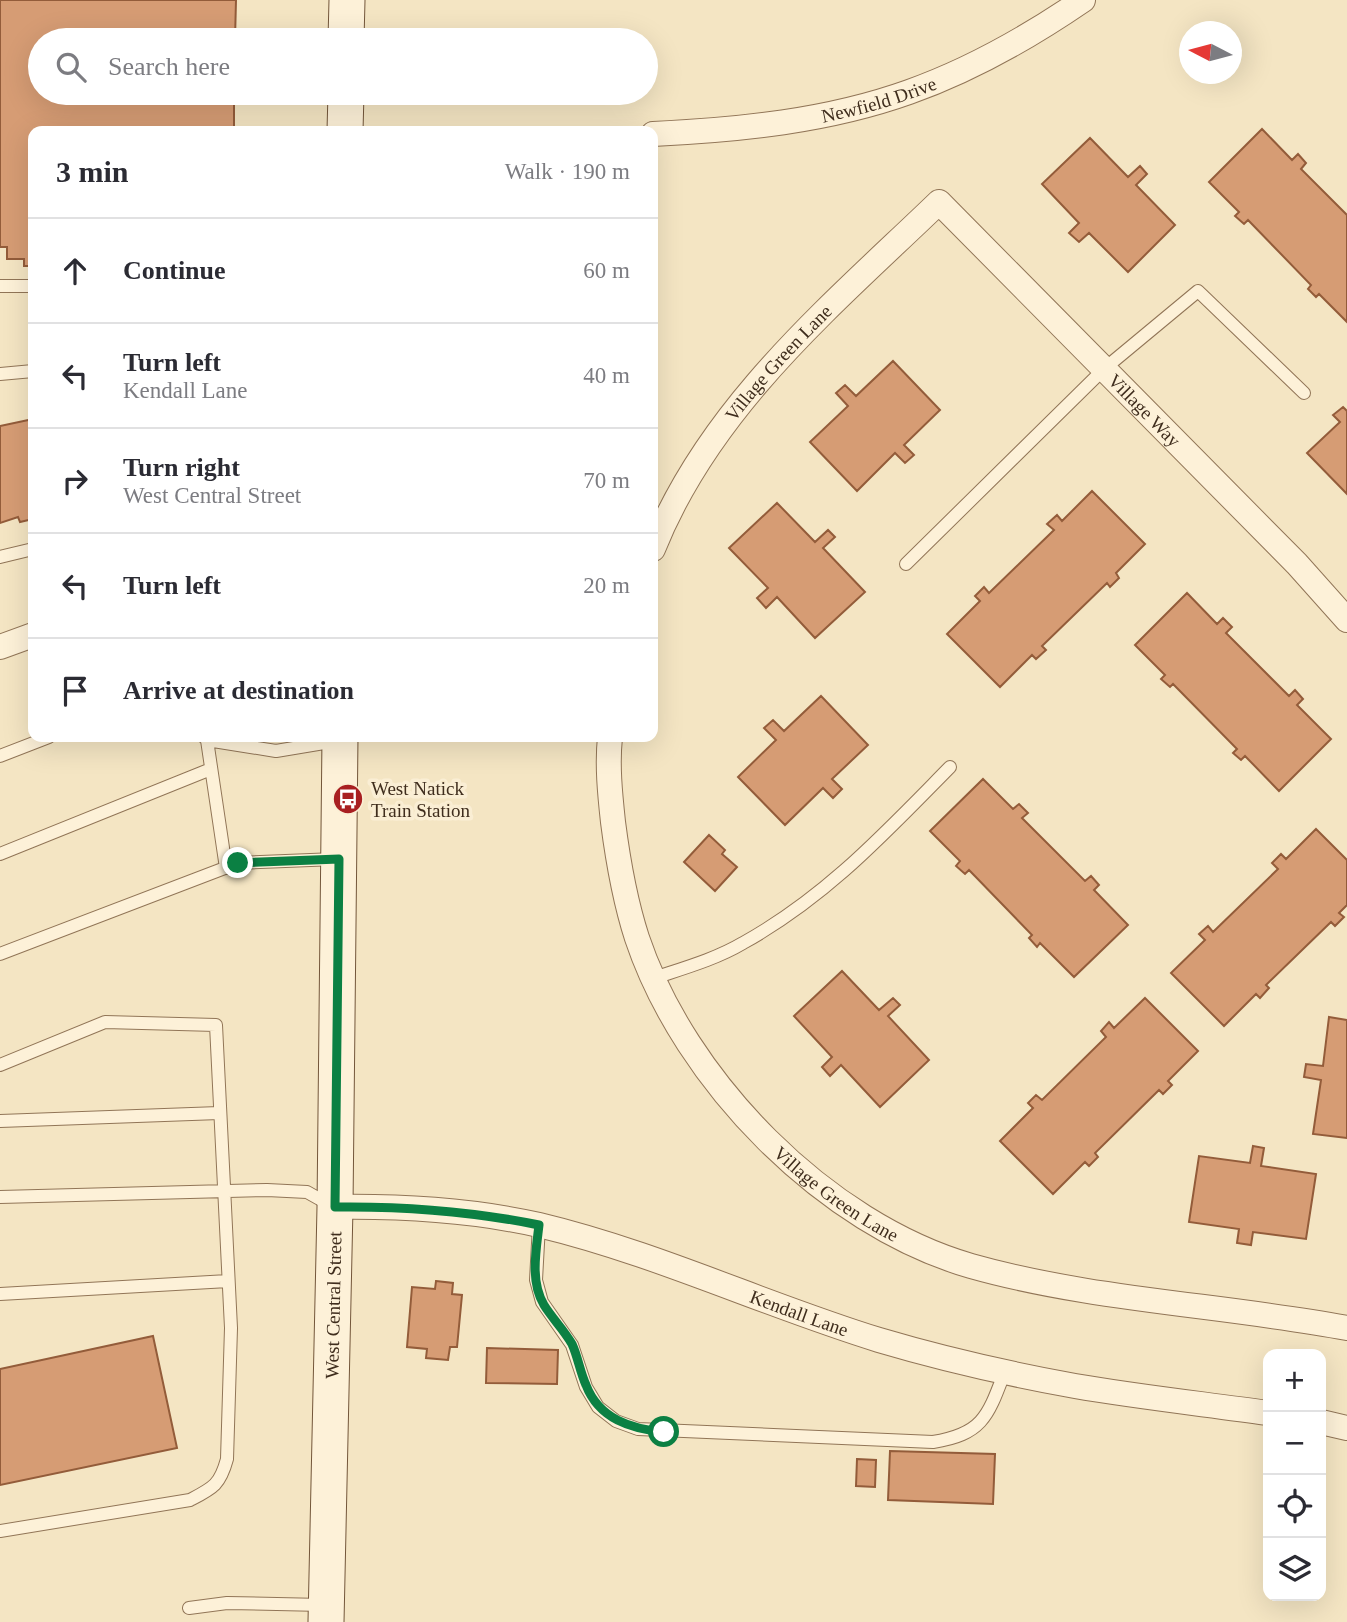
<!DOCTYPE html>
<meta charset="utf-8">
<style>
body{margin:0;font-family:"Times New Roman",serif;background:#f2f2f3;color:#2b2b33}
.controls{position:absolute;right:21px;bottom:21px;display:grid;overflow:hidden;border-radius:14px;box-shadow:0 7px 28px #0002}
.controls button{width:63px;height:63px;display:grid;place-items:center;padding:0;border:0;border-bottom:2px solid #e1e1e2;background:#fff;color:#2b2b33;font:35px sans-serif}
.compass{position:absolute;left:1179px;top:21px;width:63px;height:63px;border-radius:50%;background:#fff;box-shadow:0 7px 28px #0002;rotate:276deg}
.stop{position:absolute;width:21px;height:21px;margin:-16px;border:5px solid #0b8043;border-radius:50%;background:#fff}
.stop.end{background:#0b8043;border-color:#fff;box-shadow:0 2px 7px #0008}
.list{margin:0;padding:0;list-style:none}
h2{display:flex;justify-content:space-between;align-items:center;height:91px;margin:0;padding:0 28px;font-size:30px}
h2 small{font-size:23px;font-weight:400;color:#7c7c81}
.list li{display:grid;grid-template-columns:46px 1fr auto;gap:21px;align-items:center;box-sizing:border-box;height:105px;padding:0 28px;border-top:2px solid #e1e1e2}
.list b{display:block;font-size:26px;white-space:nowrap}
.list p{margin:0;font-size:23px;white-space:nowrap;color:#7c7c81}
.list em{font-size:23px;font-style:normal;color:#7c7c81}
.icon{flex:none;width:38px;height:38px;fill:none;stroke:currentColor;stroke-width:2;stroke-linecap:round;stroke-linejoin:round}
.map{position:relative;flex:none;width:1347px;height:1622px;overflow:hidden}
.search{position:absolute;background:#fff;box-shadow:0 7px 28px #0002;left:28px;top:28px;width:630px;height:77px;display:flex;align-items:center;gap:18px;box-sizing:border-box;padding:0 24px;border-radius:38px;color:#7c7c81;font-size:26px}
.panel{position:absolute;background:#fff;box-shadow:0 7px 28px #0002;left:28px;top:126px;width:630px;height:616px;border-radius:14px}
.map>svg:first-child{display:block}
.building{fill:#d69c74;stroke:#935c3a;stroke-width:2}
.lines{fill:none;stroke-linecap:round;stroke-linejoin:round}
.lane-casing{stroke:#917557;stroke-width:14}
.street-casing{stroke:#917557;stroke-width:26}
.secondary-casing{stroke:#73563a;stroke-width:37}
.lane{stroke:#fdf1d8;stroke-width:12}
.street{stroke:#fdf1d8;stroke-width:24}
.secondary{stroke:#fdf1d8;stroke-width:35}
.route{stroke:#0b8043;stroke-width:9}
.labels{text-anchor:middle;dominant-baseline:central;stroke-width:7;stroke-linejoin:round;paint-order:stroke}
.street-label{font-size:19px;fill:#3f2d1d;stroke:#faeed4}
.poi-label{font-size:19px;fill:#3f2d1d;stroke:#faeed4;text-anchor:start}
</style>
<div class="map">
<svg width="1347" height="1622" viewBox="0 0 1347 1622">
<rect width="100%" height="100%" fill="#f4e5c3"/>
<path class="building" d="M0,0H236L235,40H40V93H234V131H33V266H24V259H7V247H0Z
M1262,129L1292,160L1298,154L1306,163L1301,169L1347,215V322L1319,294L1316,297L1308,289L1311,285L1248,220L1244,224L1235,216L1239,212L1209,182Z
M1090,138L1128,177L1140,166L1147,174L1136,185L1175,225L1128,272L1089,233L1079,242L1069,233L1079,223L1042,184Z
M893,361L940,410L904,445L914,455L905,463L895,453L857,491L810,442L848,406L836,393L845,385L856,396Z
M1343,407L1347,411V494L1307,453L1340,422L1333,415Z
M33,419V519L20,522L18,517L0,523V426Z
M1092,491L1145,544L1116,573L1119,578L1110,587L1107,583L1042,646L1046,650L1036,659L1032,655L1000,687L947,634L980,601L975,596L984,587L989,593L1054,530L1047,524L1057,515L1062,521Z
M777,503L815,542L828,530L835,537L823,548L865,592L815,638L777,597L766,608L757,598L768,588L729,548Z
M1187,593L1217,624L1223,618L1232,627L1226,633L1289,696L1295,690L1303,699L1297,705L1331,739L1279,791L1245,756L1241,760L1233,753L1237,749L1173,684L1170,687L1161,679L1165,675L1135,645Z
M821,696L868,745L832,779L842,789L833,798L823,788L785,825L738,777L776,740L764,728L773,720L784,731Z
M983,779L1013,809L1019,804L1028,813L1022,818L1085,881L1091,876L1099,885L1094,890L1128,925L1074,977L1040,943L1037,947L1029,938L1032,935L969,870L965,874L956,866L960,861L930,831Z
M1316,829L1347,860V905L1339,913L1344,917L1335,926L1331,922L1266,985L1269,988L1260,998L1256,994L1224,1026L1171,973L1205,940L1199,934L1208,926L1213,932L1278,869L1272,863L1281,854L1286,859Z
M709,835L725,850L722,854L737,867L715,891L684,862Z
M842,971L879,1010L893,998L900,1005L888,1016L929,1060L880,1107L841,1065L830,1076L822,1067L832,1057L794,1016Z
M1145,998L1198,1051L1168,1081L1172,1085L1163,1094L1159,1090L1095,1153L1098,1157L1089,1166L1085,1162L1053,1194L1000,1141L1033,1108L1028,1103L1036,1095L1042,1100L1106,1037L1101,1031L1109,1022L1114,1028Z
M1329,1017L1347,1020V1138L1313,1134L1321,1080L1304,1077L1306,1064L1323,1066Z
M1253,1146L1264,1148L1261,1166L1316,1174L1306,1239L1253,1232L1251,1245L1237,1243L1239,1229L1189,1222L1199,1156L1250,1163Z
M436,1281L453,1283L452,1294L462,1295L457,1347H450L448,1360L426,1358L427,1349L407,1347L412,1287L435,1289Z
M153,1336L177,1448L0,1485V1369Z
M487,1348L558,1350L557,1384L486,1383Z
M890,1451L995,1454L993,1504L888,1500Z
M857,1459L876,1460L875,1487L856,1486Z"/>
<g class="lines">
<g class="lane-casing">
<path id="lane" d="M0,286H33
M0,374L33,371
M0,557L33,549
M906,564L1104,369L1198,291L1304,393
M204,737L207,740L276,751L336,741
M207,740L226,868
M0,756L49,737
M0,854L211,769
M0,954L238,863L336,859
M654,978C684,968 716,959 743,943C826,897 884,834 950,767
M0,1065L105,1022L216,1025L231,1328L227,1459C220,1485 213,1488 190,1500L0,1531
M0,1121L219,1113
M0,1197L267,1190L307,1192L332,1206
M539,1225L536,1280L542,1302L572,1345L586,1387L598,1407L616,1421L638,1429L933,1442C983,1434 988,1416 1005,1371
M0,1294L228,1281
M189,1608L227,1603L323,1605"/>
</g>
<g class="street-casing">
<g id="street">
<path id="s1" d="M653,134C739,130 828,121 909,92C971,70 1029,37 1083,0"/>
<path id="s2" d="M653,549C710,406 831,306 939,202L1297,564L1347,620"/>
<path d="M0,647L33,635"/>
<path id="s3" d="M610,737C607,765 610,794 613,822C618,861 625,901 637,938C685,1081 825,1224 971,1266C1091,1300 1224,1305 1347,1328"/>
<path id="s4" d="M335,1207C404,1206 472,1210 539,1225C656,1253 765,1305 879,1340C943,1359 1009,1374 1075,1386C1139,1397 1204,1404 1268,1413"/>
<path d="M1321,1422L1347,1428"/>
</g>
</g>
<g class="secondary-casing">
<g id="secondary">
<path d="M346,40L347,0"/>
<path d="M345,131L346,93"/>
<path id="s5" d="M326,1622L335,1207L340,737"/>
</g>
</g>
<use href="#lane" class="lane"/>
<use href="#street" class="street"/>
<use href="#secondary" class="secondary"/>
</g>
<g class="lines">
<path class="route" d="M238,863L339,859L335,1207C406,1206 470,1211 539,1225C536,1251 530,1282 544,1305C552,1318 564,1330 572,1344C578,1357 580,1372 586,1385C599,1419 631,1429 664,1432"/>
</g>
<defs>
<g id="bus-disc" transform="scale(1.575)"><circle r="9.5" fill="#a81f21" stroke="#faeed4"/><path d="M-5-6H5V4H4V6H2V4H-2V6H-4V4H-5ZM-3.5-4V0h7V-4ZM-3.5 1.2v1.5H-2V1.2ZM2 1.2v1.5H3.5V1.2Z" fill="#fff"/></g>
</defs>
<g fill-rule="evenodd">
<use href="#bus-disc" x="348" y="799"/>
</g>
<g class="labels">
<g class="street-label">
<text stroke="none"><textPath href="#s1" startOffset="229">Newfield Drive</textPath></text>
<text stroke="none"><textPath href="#s2" startOffset="226">Village Green Lane</textPath></text>
<text stroke="none"><textPath href="#s2" startOffset="746">Village Way</textPath></text>
<text stroke="none"><textPath href="#s3" startOffset="534">Village Green Lane</textPath></text>
<text stroke="none"><textPath href="#s5" startOffset="317">West Central Street</textPath></text>
<text stroke="none"><textPath href="#s4" startOffset="480">Kendall Lane</textPath></text>
</g>
<g class="poi-label">
<text x="371" y="788">West Natick<tspan x="371" dy="22">Train Station</tspan></text>
</g>
</g>
</svg>
<div class="controls">
<button>+</button>
<button>−</button>
<button><svg class="icon" aria-label="locate" viewBox="0 0 24 24"><circle cx="12" cy="12" r="6"/><path d="M12 2v4M12 18v4M2 12h4M18 12h4"/></svg></button>
<button><svg class="icon" aria-label="layers" viewBox="0 0 24 24"><path d="M12 4l9 5-9 5-9-5zM3 14l9 5 9-5"/></svg></button>
</div>
<svg class="compass" viewBox="-18 -18 36 36"><path d="M0-13l5 13h-10z" fill="#e53935"/><path d="M0 13l5-13h-10z" fill="#7c7c81"/></svg>
<div class="stop" style="left:664px;top:1432px"></div>
<div class="stop end" style="left:238px;top:863px"></div>
<div class="search"><svg class="icon" aria-label="search" viewBox="0 0 24 24"><circle cx="10" cy="10" r="6"/><path d="M15 15l6 6"/></svg>Search here</div>
<section class="panel">
<h2>3 min<small>Walk · 190 m</small></h2>
<ul class="list">
<li><svg class="icon" aria-label="ahead" viewBox="0 0 24 24"><path d="M12 20V5M6 11l6-6 6 6"/></svg><div><b>Continue</b></div><em>60 m</em></li>
<li><svg class="icon" aria-label="left" viewBox="0 0 24 24"><path d="M17 20v-9H6M10 6l-5 5 5 5"/></svg><div><b>Turn left</b><p>Kendall Lane</p></div><em>40 m</em></li>
<li><svg class="icon" aria-label="right" viewBox="0 0 24 24"><path d="M7 20v-9h11M14 6l5 5-5 5"/></svg><div><b>Turn right</b><p>West Central Street</p></div><em>70 m</em></li>
<li><svg class="icon" aria-label="left" viewBox="0 0 24 24"><path d="M17 20v-9H6M10 6l-5 5 5 5"/></svg><div><b>Turn left</b></div><em>20 m</em></li>
<li><svg class="icon" aria-label="arrive" viewBox="0 0 24 24"><path d="M6 21V4h12l-3 4 3 4H6"/></svg><div><b>Arrive at destination</b></div></li>
</ul>
</section>
</div>
